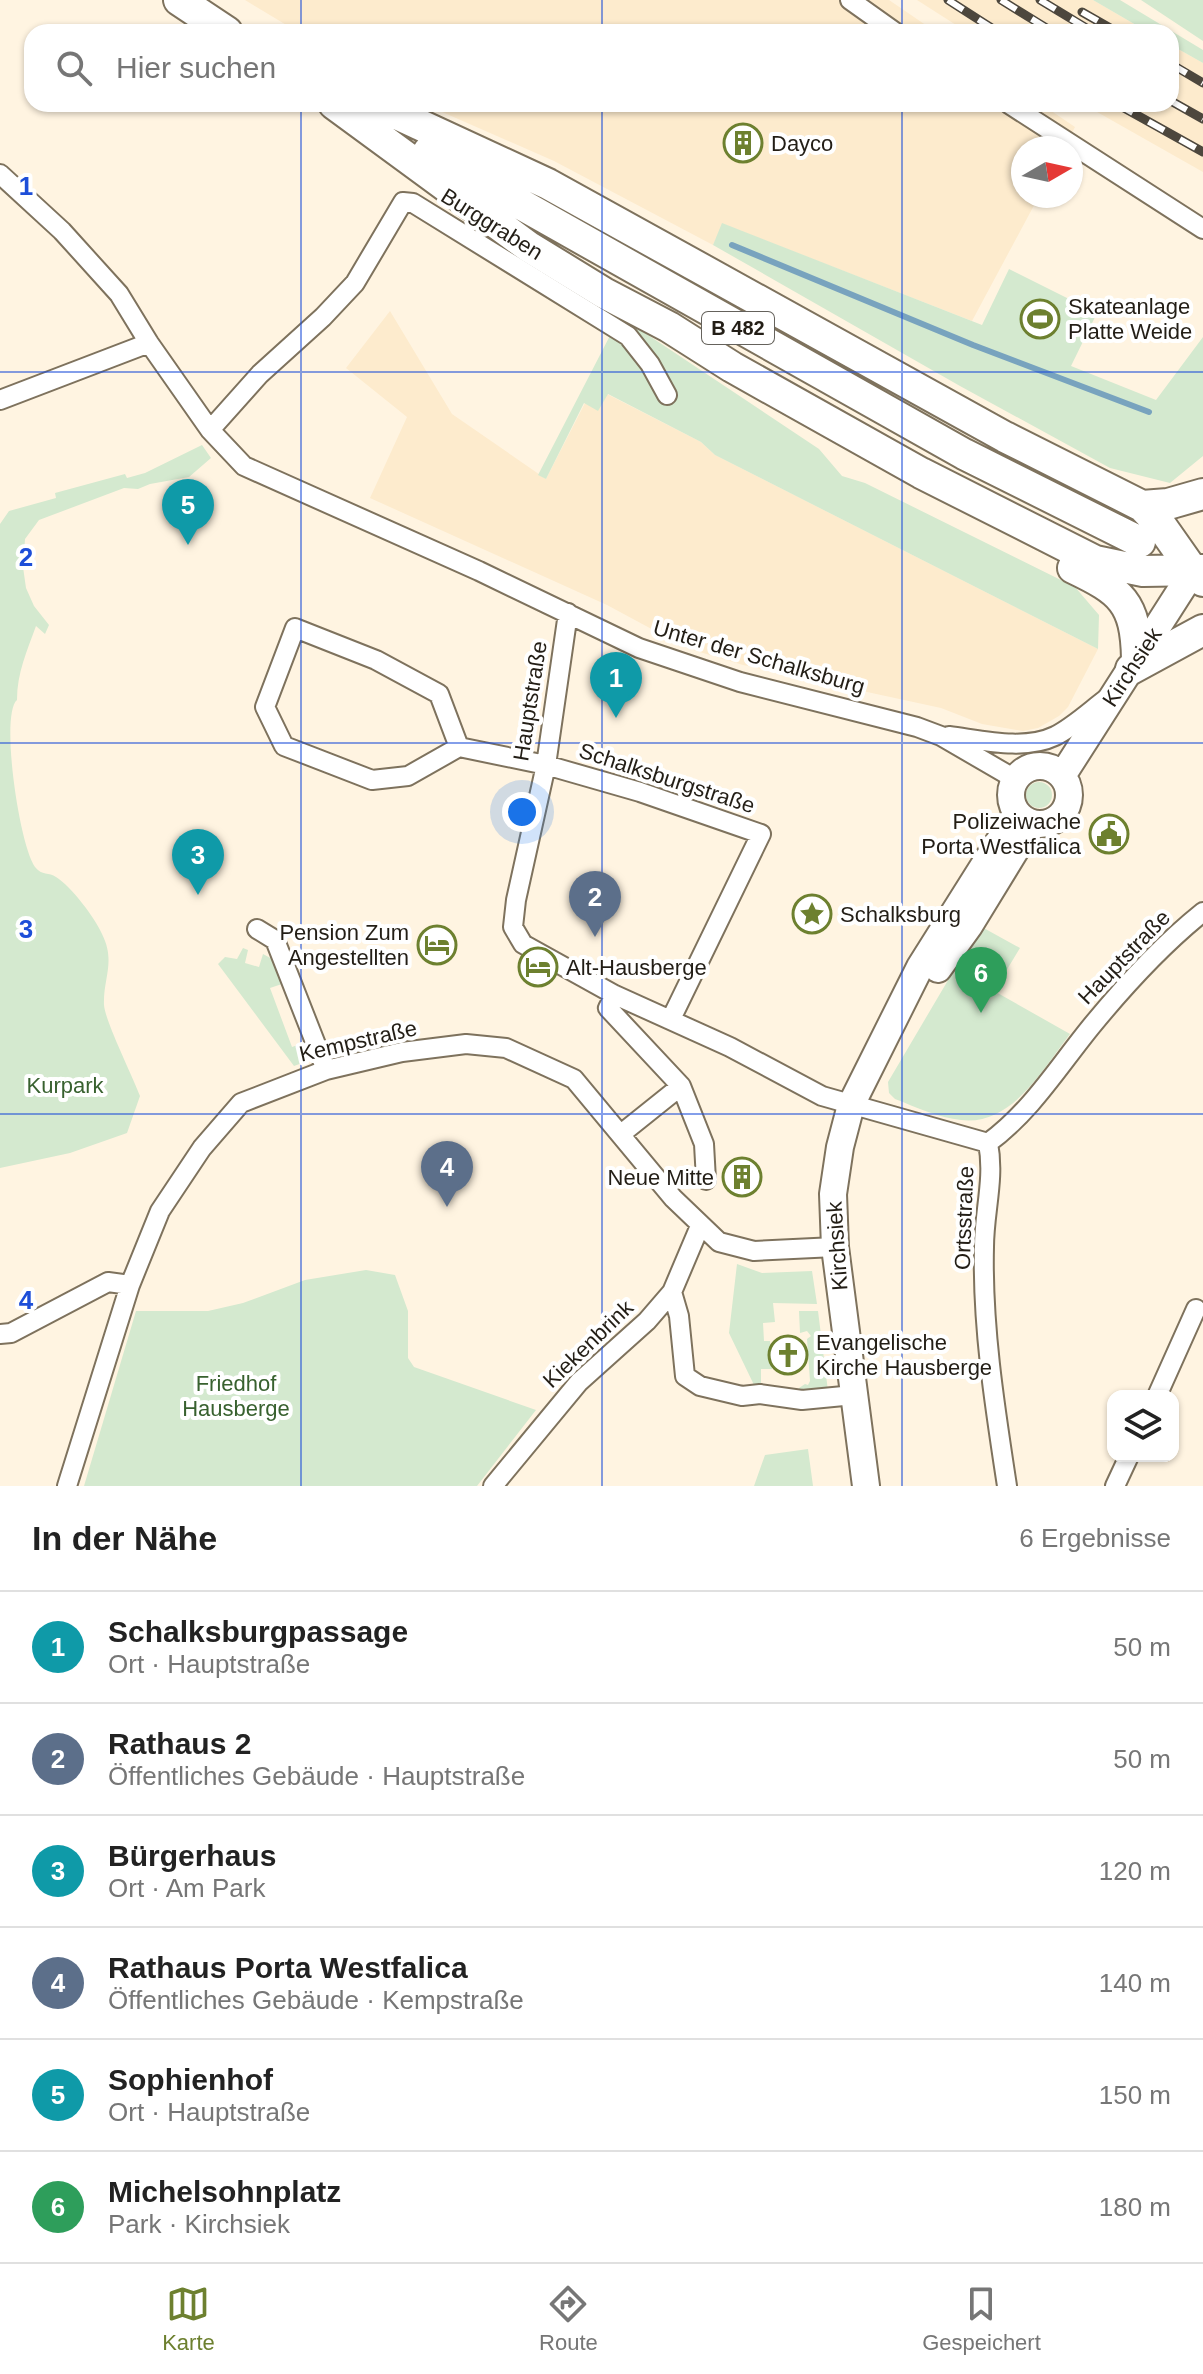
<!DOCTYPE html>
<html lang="de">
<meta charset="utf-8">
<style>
body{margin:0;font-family:Helvetica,sans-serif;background:#f6f6f6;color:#222}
.controls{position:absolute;right:24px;bottom:24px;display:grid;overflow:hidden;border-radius:16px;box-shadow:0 2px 6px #0004}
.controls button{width:72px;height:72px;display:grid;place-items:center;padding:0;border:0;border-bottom:2px solid #e0e0e0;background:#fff;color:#222;font:40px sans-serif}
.compass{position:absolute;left:1011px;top:136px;width:72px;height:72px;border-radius:50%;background:#fff;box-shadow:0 2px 6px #0004;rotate:81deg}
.you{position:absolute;left:522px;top:812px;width:28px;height:28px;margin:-20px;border:6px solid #fff;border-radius:50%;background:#1a73e8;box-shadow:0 0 0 12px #1a73e833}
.badge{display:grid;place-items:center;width:52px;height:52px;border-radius:50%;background:#6d802f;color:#fff;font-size:26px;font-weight:700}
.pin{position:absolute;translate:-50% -66px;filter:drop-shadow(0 2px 4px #0008)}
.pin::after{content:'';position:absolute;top:42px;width:28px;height:24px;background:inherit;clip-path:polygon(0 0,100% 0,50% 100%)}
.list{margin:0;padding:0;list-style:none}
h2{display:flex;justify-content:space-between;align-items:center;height:104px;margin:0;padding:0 32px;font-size:34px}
h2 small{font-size:26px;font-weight:400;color:#767676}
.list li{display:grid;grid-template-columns:52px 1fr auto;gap:24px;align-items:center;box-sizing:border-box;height:112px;padding:0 32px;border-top:2px solid #e0e0e0}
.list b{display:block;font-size:30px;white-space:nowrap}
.list p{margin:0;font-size:26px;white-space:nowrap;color:#767676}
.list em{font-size:26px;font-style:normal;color:#767676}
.icon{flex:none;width:44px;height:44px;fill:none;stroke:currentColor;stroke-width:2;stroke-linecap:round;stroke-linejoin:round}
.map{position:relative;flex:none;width:1203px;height:1486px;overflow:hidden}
.search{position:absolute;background:#fff;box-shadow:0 2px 6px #0004;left:24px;right:24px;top:24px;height:88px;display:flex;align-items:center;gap:20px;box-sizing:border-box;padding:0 28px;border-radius:24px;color:#767676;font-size:30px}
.sheet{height:776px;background:#fff}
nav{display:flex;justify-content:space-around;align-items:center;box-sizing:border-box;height:112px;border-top:2px solid #e0e0e0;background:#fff;font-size:22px;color:#767676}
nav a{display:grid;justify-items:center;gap:4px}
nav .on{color:#6d802f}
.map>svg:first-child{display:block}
.built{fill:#fdebcd}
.green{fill:#d4e9cf}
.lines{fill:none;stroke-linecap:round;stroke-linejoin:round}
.stream{stroke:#78a3be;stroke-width:6}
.street-casing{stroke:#7e725d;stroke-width:22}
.secondary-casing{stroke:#7e725d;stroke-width:30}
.primary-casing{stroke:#7e725d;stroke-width:34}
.street{stroke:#fff;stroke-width:18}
.secondary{stroke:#fff;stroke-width:26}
.primary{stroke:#fff;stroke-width:30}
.rail-casing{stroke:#4d473d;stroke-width:9}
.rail{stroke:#fff;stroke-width:6;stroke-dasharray:18;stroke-linecap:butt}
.grid{fill:none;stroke:#1d4ed8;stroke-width:2;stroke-opacity:0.55}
.labels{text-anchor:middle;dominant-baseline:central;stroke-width:8;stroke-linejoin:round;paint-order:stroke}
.shield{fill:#fff;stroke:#65625c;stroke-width:2}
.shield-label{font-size:20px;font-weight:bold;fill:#231e16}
.poi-label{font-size:22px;fill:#231e16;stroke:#fff;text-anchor:start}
.street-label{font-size:22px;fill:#231e16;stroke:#fff}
.park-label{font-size:22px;fill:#38612f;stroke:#fff}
.grid-label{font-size:26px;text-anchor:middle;font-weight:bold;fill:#1d4ed8;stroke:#fff;stroke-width:8;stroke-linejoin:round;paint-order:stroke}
</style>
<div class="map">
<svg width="1203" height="1486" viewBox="0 0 1203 1486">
<rect width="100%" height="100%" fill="#fff4e1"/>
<path class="built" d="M245,0H889L936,32H298Z
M917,0H1093L1148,32H967Z
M1171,45L1203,63V172L1083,104H1171Z
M424,104H1041L1075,127L1064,148H1023V196H1039L972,321L723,224L713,245L554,161Z
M390,311L452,414L546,479L585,403L607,394L701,442L715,455L1098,649L1068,707L1059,716L1038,728L1023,731L982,724L941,708L743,665L660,640L659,633L607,605L370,498L407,417L346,368Z"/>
<path class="green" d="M1093,0H1120L1203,50V63L1171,45V32H1148Z
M1141,0H1203V41Z
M722,223L982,325L1009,269L1097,313L1071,366L1156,400L1203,337V456L1170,483L1110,468L960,386L713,245Z
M616,324L636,327L819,449L842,476L865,483L1075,587L1099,615L1098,649L715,455L701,442L608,394L598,411L584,403L546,479L538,475Z
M202,445L211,458L189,477L150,484L138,489L124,488L39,520L25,539L23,567L26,588L34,606L49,625L45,634L36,626C27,651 17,673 17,700C0,714 19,844 35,867C42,876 49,872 56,877C71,886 95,918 102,934C116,962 103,978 104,1005C105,1021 133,1077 140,1096L127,1133L70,1153L0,1168V524L9,511L56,498L55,493L125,474L127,478L145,473Z
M1026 795a13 13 0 1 1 26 0a13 13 0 1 1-26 0Z
M980,926L1020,948L994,991L1070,1034C1043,1069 1012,1126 961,1120C939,1118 916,1107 895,1099L889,1093L888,1082Z
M243,948L248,950L245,963L259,967L263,954L274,960L285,983L270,988L292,1047L306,1042L310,1054L305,1062L294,1066L218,964L225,957L237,959Z
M737,1264L762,1273L812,1271L817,1304L773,1303L775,1322L763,1323L764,1341H770L772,1369H761V1383L754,1385L729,1333Z
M366,1270L395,1275L408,1311V1358L414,1367L536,1410L477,1486H84L136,1311H208L243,1303L305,1280Z
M799,1311H818L828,1391L799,1393V1388L805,1384L808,1385L810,1381L807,1339L811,1336L807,1331L800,1333Z
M808,1449L813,1486H754L765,1455Z"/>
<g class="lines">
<path class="stream" d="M732,245L973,345L1149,412"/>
<g class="street-casing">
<path id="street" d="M850,0L895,32
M1009,104L1203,229
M0,174L62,231L119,294L149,343L210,430L244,466L479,571L639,648L740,682L917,727L941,736L1015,779
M0,400L149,343
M210,430L260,374L323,317L355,283L403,202L413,203L628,336L650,364L667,395
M568,613L546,765L516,900L513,927L523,944L615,995L730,1047L822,1096L988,1143
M949,736C981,740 1024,751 1055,736C1073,727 1090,711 1106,699
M459,747L408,776L372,780L284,746L265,707L295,628L376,660L439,694L459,747L546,765L640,792L761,834L671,1019
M257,929L275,940L326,1070
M615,995L608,1008L681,1086L704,1144L706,1180
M621,1134L681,1086
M988,1143C995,1178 984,1212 984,1247C982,1326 995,1408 1007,1486
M988,1143C1032,1111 1060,1064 1094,1023C1127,983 1163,944 1203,912
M672,1292L679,1316L685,1376L700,1386L742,1396L760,1394L802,1400L854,1395
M0,1334L11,1333L108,1282L130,1285
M1157,1396L1196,1309
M67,1486L130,1285L160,1211L202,1148L241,1103L326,1070L402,1052L466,1044L506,1048L574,1079L673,1198L719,1242L754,1251L835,1247
M493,1486L579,1382L647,1321L672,1292L700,1226
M1115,1486L1129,1456"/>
</g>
<g class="secondary-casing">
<path id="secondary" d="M1011 795a29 29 0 1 1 58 0a29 29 0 1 1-58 0Z
M1062,776L1193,571
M938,969L969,926L1032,823
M866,1486L835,1247L833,1194L840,1147L851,1105L920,967L1017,813"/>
</g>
<g class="primary-casing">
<path id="primary" d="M179,0L227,32
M334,104L529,247L604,293L669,327L732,367L921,473L1095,561L1143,571L1203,570
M375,104L548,184L1005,437L1142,506L1162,527L1193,571L1203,581
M428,152L964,454L1140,542
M1142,506L1168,504L1203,494
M1073,568C1121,591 1136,602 1137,659
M1131,669L1203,630"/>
</g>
<use href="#street" class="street"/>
<use href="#secondary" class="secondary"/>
<use href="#primary" class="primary"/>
<g class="rail-casing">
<path id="rail" d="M948,0L998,32
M1001,0L1053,32
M1040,0L1093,32
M1082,12L1117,32
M1171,64L1203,83
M1171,101L1203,119
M1117,104L1203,152"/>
</g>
<use href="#rail" class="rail"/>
</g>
<path class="grid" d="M301,0V32M602,0V32M902,0V32M301,104V1486M602,104V1486M902,104V1486M0,372H1203M0,743H1203M0,1114H1203"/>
<defs>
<g id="building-ring" transform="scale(2)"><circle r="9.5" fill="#fff" stroke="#6d802f" stroke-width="1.5"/><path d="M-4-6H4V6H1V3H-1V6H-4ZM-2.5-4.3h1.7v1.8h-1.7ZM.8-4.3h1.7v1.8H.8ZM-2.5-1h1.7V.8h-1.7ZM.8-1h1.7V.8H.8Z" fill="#6d802f"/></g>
<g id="stadium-ring" transform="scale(2)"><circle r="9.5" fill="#fff" stroke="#6d802f" stroke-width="1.5"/><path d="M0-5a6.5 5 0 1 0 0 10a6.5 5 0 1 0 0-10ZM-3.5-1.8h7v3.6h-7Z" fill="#6d802f"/></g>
<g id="civic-ring" transform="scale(2)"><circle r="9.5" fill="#fff" stroke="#6d802f" stroke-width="1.5"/><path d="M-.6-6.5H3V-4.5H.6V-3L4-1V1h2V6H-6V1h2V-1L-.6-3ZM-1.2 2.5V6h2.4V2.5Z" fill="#6d802f"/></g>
<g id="sight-ring" transform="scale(2)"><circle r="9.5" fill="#fff" stroke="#6d802f" stroke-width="1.5"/><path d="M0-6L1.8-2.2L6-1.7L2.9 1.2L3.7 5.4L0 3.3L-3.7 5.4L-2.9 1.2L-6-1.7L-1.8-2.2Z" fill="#6d802f"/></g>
<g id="hotel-ring" transform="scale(2)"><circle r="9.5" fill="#fff" stroke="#6d802f" stroke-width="1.5"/><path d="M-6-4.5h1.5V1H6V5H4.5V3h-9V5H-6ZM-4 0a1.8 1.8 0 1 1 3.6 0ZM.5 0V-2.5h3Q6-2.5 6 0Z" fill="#6d802f"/></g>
<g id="church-ring" transform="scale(2)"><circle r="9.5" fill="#fff" stroke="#6d802f" stroke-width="1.5"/><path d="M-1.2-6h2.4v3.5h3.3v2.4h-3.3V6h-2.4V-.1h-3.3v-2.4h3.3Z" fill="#6d802f"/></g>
</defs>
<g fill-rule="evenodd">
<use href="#building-ring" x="743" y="143"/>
<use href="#stadium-ring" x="1040" y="319"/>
<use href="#civic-ring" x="1109" y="834"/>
<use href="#sight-ring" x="812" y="914"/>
<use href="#hotel-ring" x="437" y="945"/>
<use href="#hotel-ring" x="538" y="967"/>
<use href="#building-ring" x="742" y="1177"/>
<use href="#church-ring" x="788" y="1355"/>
</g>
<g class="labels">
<rect class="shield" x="702" y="312" width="72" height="32" rx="6"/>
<g class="shield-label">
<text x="738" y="328">B 482</text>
</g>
<g class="poi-label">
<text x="771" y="143">Dayco</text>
<text x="1068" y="306">Skateanlage<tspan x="1068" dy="25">Platte Weide</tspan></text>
<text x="1081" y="821" text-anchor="end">Polizeiwache<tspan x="1081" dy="25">Porta Westfalica</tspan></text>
<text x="840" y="914">Schalksburg</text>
<text x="409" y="932" text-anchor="end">Pension Zum<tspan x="409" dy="25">Angestellten</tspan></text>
<text x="566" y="967">Alt-Hausberge</text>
<text x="714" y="1177" text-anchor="end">Neue Mitte</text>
<text x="816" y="1342">Evangelische<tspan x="816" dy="25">Kirche Hausberge</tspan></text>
</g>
<g class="street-label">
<text transform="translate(492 224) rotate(32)">Burggraben</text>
<text transform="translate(759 657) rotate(16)">Unter der Schalksburg</text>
<text transform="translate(1132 667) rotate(-57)">Kirchsiek</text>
<text transform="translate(530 701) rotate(-81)">Hauptstraße</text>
<text transform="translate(667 778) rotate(18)">Schalksburgstraße</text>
<text transform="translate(1124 957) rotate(-46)">Hauptstraße</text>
<text transform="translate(358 1041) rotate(-13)">Kempstraße</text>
<text transform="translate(964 1218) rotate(-88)">Ortsstraße</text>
<text transform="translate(837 1246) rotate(-94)">Kirchsiek</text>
<text transform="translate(588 1344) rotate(-44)">Kiekenbrink</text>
</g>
<g class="park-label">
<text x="65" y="1085">Kurpark</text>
<text x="236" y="1383">Friedhof<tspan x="236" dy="25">Hausberge</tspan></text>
</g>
</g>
<g class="grid-label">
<text x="26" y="195">1</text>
<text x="26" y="566">2</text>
<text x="26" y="938">3</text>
<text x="26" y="1309">4</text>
</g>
</svg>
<div class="controls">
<button><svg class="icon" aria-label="layers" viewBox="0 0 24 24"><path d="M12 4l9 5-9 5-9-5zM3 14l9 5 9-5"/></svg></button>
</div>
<svg class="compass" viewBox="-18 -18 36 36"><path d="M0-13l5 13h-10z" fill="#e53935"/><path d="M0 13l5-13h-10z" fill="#767676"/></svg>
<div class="you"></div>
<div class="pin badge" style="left:616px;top:718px;background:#0f9aa8">1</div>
<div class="pin badge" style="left:595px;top:937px;background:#5c6f8a">2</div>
<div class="pin badge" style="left:198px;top:895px;background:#0f9aa8">3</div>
<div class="pin badge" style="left:447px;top:1207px;background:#5c6f8a">4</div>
<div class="pin badge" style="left:188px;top:545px;background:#0f9aa8">5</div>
<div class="pin badge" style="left:981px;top:1013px;background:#2e9e5b">6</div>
<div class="search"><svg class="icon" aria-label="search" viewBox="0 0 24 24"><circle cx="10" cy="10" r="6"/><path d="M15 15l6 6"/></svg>Hier suchen</div>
</div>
<section class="sheet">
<h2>In der Nähe<small>6 Ergebnisse</small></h2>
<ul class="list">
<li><span class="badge" style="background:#0f9aa8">1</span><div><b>Schalksburgpassage</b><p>Ort · Hauptstraße</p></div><em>50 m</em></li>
<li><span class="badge" style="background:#5c6f8a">2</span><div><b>Rathaus 2</b><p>Öffentliches Gebäude · Hauptstraße</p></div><em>50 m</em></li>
<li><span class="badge" style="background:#0f9aa8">3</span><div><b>Bürgerhaus</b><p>Ort · Am Park</p></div><em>120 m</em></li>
<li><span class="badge" style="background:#5c6f8a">4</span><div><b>Rathaus Porta Westfalica</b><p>Öffentliches Gebäude · Kempstraße</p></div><em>140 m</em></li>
<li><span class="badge" style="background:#0f9aa8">5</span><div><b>Sophienhof</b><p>Ort · Hauptstraße</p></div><em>150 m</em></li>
<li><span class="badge" style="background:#2e9e5b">6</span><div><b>Michelsohnplatz</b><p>Park · Kirchsiek</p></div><em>180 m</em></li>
</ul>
</section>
<nav>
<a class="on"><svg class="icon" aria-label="map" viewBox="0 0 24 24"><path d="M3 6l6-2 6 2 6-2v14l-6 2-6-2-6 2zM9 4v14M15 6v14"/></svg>Karte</a>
<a><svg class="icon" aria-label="directions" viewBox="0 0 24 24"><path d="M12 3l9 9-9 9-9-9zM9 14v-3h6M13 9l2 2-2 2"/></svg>Route</a>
<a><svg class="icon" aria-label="saved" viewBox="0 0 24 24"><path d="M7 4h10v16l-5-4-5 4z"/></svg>Gespeichert</a>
</nav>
